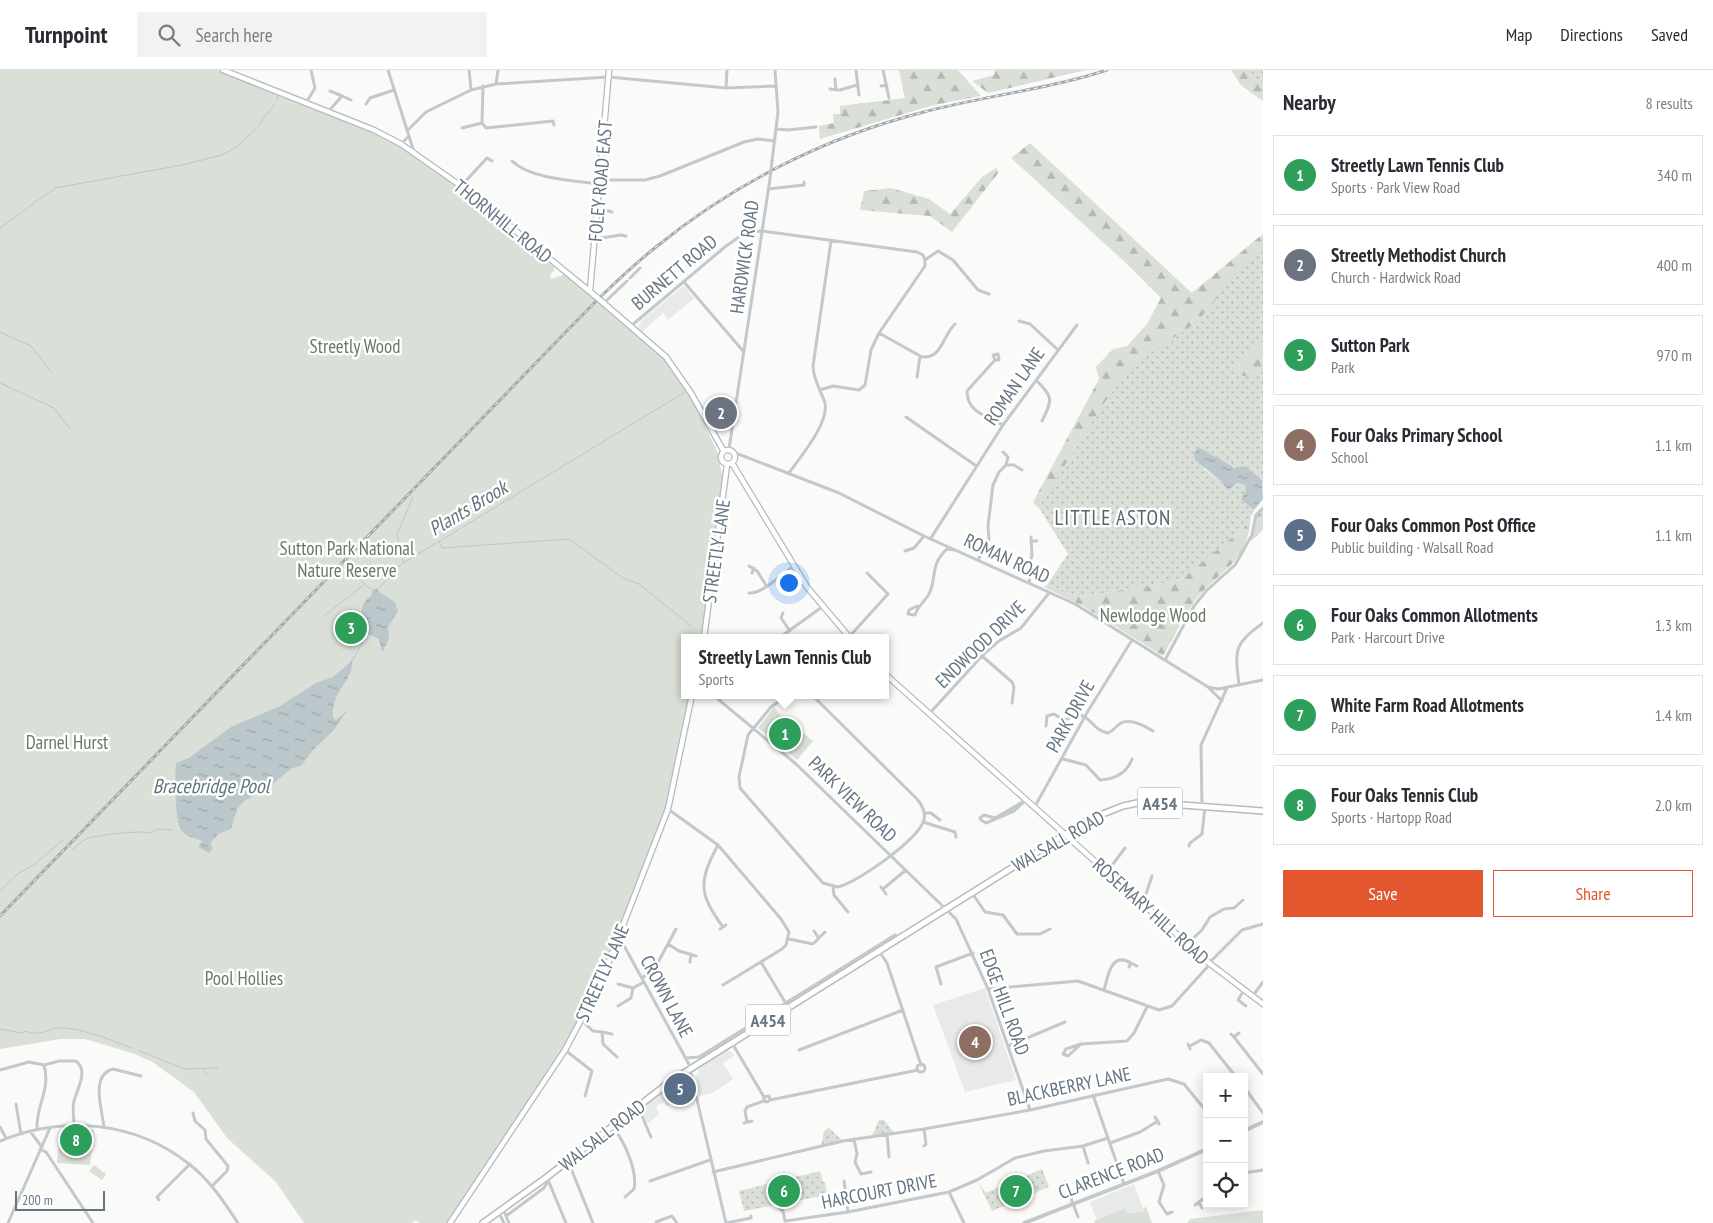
<!DOCTYPE html>
<meta charset="utf-8">
<style>
body{margin:0;font-family:"PT Sans Narrow",sans-serif;background:#f2f2f3;color:#2b2b33}
.controls{position:absolute;right:15px;bottom:15px;display:grid;overflow:hidden;border-radius:0px;box-shadow:0 2px 12px #0003}
.controls button{width:45px;height:45px;display:grid;place-items:center;padding:0;border:0;border-bottom:1px solid #e1e1e2;background:#fff;color:#2b2b33;font:25px sans-serif}
.scale{position:absolute;left:15px;bottom:12px;width:90px;box-sizing:border-box;padding-left:5px;border:2px solid #657683;border-top:0;font-size:14px;line-height:18px;white-space:nowrap;color:#657683;-webkit-text-stroke:4px #fff;paint-order:stroke}
.you{position:absolute;left:788px;top:512px;width:18px;height:18px;margin:-12px;border:4px solid #fff;border-radius:50%;background:#1a73e8;box-shadow:0 0 0 8px #1a73e833}
.badge{display:grid;place-items:center;width:32px;height:32px;border-radius:50%;background:#e4572e;color:#fff;font-size:16px;font-weight:700}
.pin{position:absolute;translate:-50% -50%;border:2px solid #fff;box-shadow:0 1px 5px #0006}
.popup{position:absolute;left:681px;top:564px;width:208px;height:65px;box-sizing:border-box;display:grid;place-content:center;border-radius:0px;background:#fff;filter:drop-shadow(0 1px 4px #0005);font-size:16px;white-space:nowrap;color:#7c7c81}
.popup b{font-size:19px;color:#2b2b33}
.popup::after{content:'';position:absolute;left:50%;top:100%;margin-left:-10px;border:10px solid transparent;border-top-color:#fff}
.list{margin:0;padding:0;list-style:none}
h2{display:flex;justify-content:space-between;align-items:center;height:65px;margin:0;padding:0 20px;font-size:21px}
h2 small{font-size:16px;font-weight:400;color:#7c7c81}
.list li{display:grid;grid-template-columns:32px 1fr auto;gap:15px;align-items:center;box-sizing:border-box;height:80px;margin:0 10px 10px;padding:0 10px;border:1px solid #e1e1e2;border-radius:0px}
.list b{display:block;font-size:19px;white-space:nowrap}
.list p{margin:0;font-size:16px;white-space:nowrap;color:#7c7c81}
.list em{font-size:16px;font-style:normal;color:#7c7c81}
.actions{display:flex;gap:10px;padding:15px 20px}
.actions a{flex:1;padding:11px 0;border:1px solid #e4572e;border-radius:0px;text-align:center;font-size:18px;color:#e4572e}
.actions .main{background:#e4572e;color:#fff}
.icon{flex:none;width:28px;height:28px;fill:none;stroke:currentColor;stroke-width:2;stroke-linecap:round;stroke-linejoin:round}
.map{position:relative;flex:none;width:1263px;height:1153px;overflow:hidden}
header{display:flex;align-items:center;gap:30px;box-sizing:border-box;height:70px;padding:0 25px;background:#fff;border-bottom:1px solid #e1e1e2}
header strong{font-size:24px}
nav{display:flex;gap:28px;margin-inline-start:auto;font-size:18px}
.search{width:350px;height:45px;background:#f2f2f3;display:flex;align-items:center;gap:12px;box-sizing:border-box;padding:0 18px;border-radius:0px;color:#7c7c81;font-size:19px}
main{display:flex}
aside{flex:1;background:#fff}
.map>svg:first-child{display:block}
.built{fill:#e8e9e9}
.grass{fill:url(#grass-dots)}
.forest{fill:url(#forest-firs)}
.park{fill:#dadfd7}
.water{fill:url(#water-ripples)}
.lines{fill:none;stroke-linecap:round;stroke-linejoin:round}
.stream{stroke:#bbc7cb;stroke-width:1}
.secondary-casing{stroke:#b3babf;stroke-width:7}
.primary-casing{stroke:#b5babe;stroke-width:8}
.minor{stroke:#c3c8cc;stroke-width:3}
.tertiary{stroke:#c3c8cc;stroke-width:4}
.secondary{stroke:#fff;stroke-width:4.5}
.primary{stroke:#fff;stroke-width:5}
.rail-casing{stroke:#a2aab0;stroke-width:3}
.rail{stroke:#fff;stroke-width:1;stroke-dasharray:4;stroke-linecap:butt}
.secondary-bridge-casing{stroke:#b3babf;stroke-width:7;stroke-linecap:butt}
.minor-bridge{stroke:#c3c8cc;stroke-width:3}
.secondary-bridge{stroke:#fff;stroke-width:4.5}
.labels{text-anchor:middle;dominant-baseline:central;stroke-width:5;stroke-linejoin:round;paint-order:stroke}
.shield{fill:#fff;stroke:#939fa8;stroke-width:1}
.shield-label{font-size:18px;font-weight:bold;fill:#657683}
.street-label{font-size:19px;fill:#657683;stroke:#fff}
.park-label{font-size:19px;fill:#687a64;stroke:#fff}
.water-label{font-size:20px;font-style:italic;fill:#60757c;stroke:#fff}
.quarter-label{font-size:21px;letter-spacing:1px;fill:#57646e;stroke:#fff}
</style>
<header>
<strong>Turnpoint</strong>
<div class="search"><svg class="icon" aria-label="search" viewBox="0 0 24 24"><circle cx="10" cy="10" r="6"/><path d="M15 15l6 6"/></svg>Search here</div>
<nav><a>Map</a><a>Directions</a><a>Saved</a></nav>
</header>
<main>
<div class="map">
<svg width="1263" height="1153" viewBox="0 0 1263 1153">
<defs>
<pattern id="grass-dots" width="8" height="8" patternUnits="userSpaceOnUse" patternTransform="scale(1.25)"><rect width="8" height="8" fill="#dadfd7"/><path d="M2 2h.1M6 6h.1" fill="none" stroke="#b4b9b4" stroke-width="1.8" stroke-linecap="round"/></pattern>
<pattern id="forest-firs" width="22" height="20" patternUnits="userSpaceOnUse" patternTransform="scale(1.25)"><rect width="22" height="20" fill="#dadfd7"/><path d="M5 1l3.5 6h-7zM16 11l3.5 6h-7z" fill="#b4b9b4"/></pattern>
<pattern id="water-ripples" width="26" height="14" patternUnits="userSpaceOnUse" patternTransform="scale(1.25)"><rect width="26" height="14" fill="#bbc7cb"/><path d="M2 4q2-2 4 0t4 0M15 11q2-2 4 0t4 0" fill="none" stroke="#9ca6aa"/></pattern>
</defs>
<rect width="100%" height="100%" fill="#fafaf8"/>
<path class="built" d="M682,217H685L694,228L668,250L663,243L642,262L638,258L642,250Z
M985,918L1016,1010L965,1022L933,935Z
M728,980L735,985L723,993L733,1009L713,1023L699,1026L696,1008L700,998Z
M686,1003L689,1007L693,1027L673,1034L667,1036L664,1032L656,1036L659,1044L647,1054L640,1038Z
M1134,1114L1144,1142L1127,1143L1125,1138L1097,1150L1090,1132Z"/>
<path class="grass" d="M1231,0H1263V31L1241,15Z
M1263,164V415L1262,410L1215,388L1200,378L1204,399L1223,413L1232,416L1237,413L1245,415C1248,424 1244,433 1254,440L1242,462L1230,469L1181,510L1081,527L1047,515L1068,484L1039,438L1040,421L1099,309L1192,223Z
M879,1050H884L894,1063L872,1066Z
M829,1058L843,1071L821,1077L824,1061Z
M1042,1099L1049,1117L992,1141L978,1112L986,1123Z
M820,1101L823,1112H825L827,1125L744,1141L739,1121Z"/>
<path class="forest" d="M899,0H958L981,26L934,35L820,69L819,56L834,53L833,44H840V36L905,28Z
M994,0H1086L988,23L972,11L994,5Z
M1231,0H1252L1249,6L1263,12V31L1241,15Z
M1030,73L1192,223L1263,164V175L1255,181L1196,253L1136,292L1104,333L1038,438L1033,432L1099,309L1096,297L1113,279L1127,276L1147,254L1161,228L1127,194L1011,88Z
M996,98L999,102L952,162L930,146L860,140L864,121L891,118L929,129L950,144L982,107Z
M1263,272V295L1253,308L1244,306L1233,300L1238,291L1249,284L1252,273Z
M1263,439V460L1251,471L1257,446Z
M1251,445C1248,498 1217,499 1192,535C1181,551 1173,569 1163,586L1081,535L1044,517L1047,515L1081,527L1181,510L1230,469L1242,462Z"/>
<path class="park" d="M0,0H217L375,64L415,85L443,103L554,193V201L550,204L551,209L566,204L654,279L676,303L693,331L717,381L724,413L701,568H685V625H690L670,724L659,757L602,901L580,950L524,1038L446,1153H420L415,1150L412,1153H304L276,1112L227,1068L194,1022L151,991L132,983L85,969H60L0,979Z
M774,637L785,651L789,652L813,671L797,690L758,658Z
M78,1058L94,1060L90,1095L57,1093L60,1060L77,1062Z
M94,1095L106,1104L102,1110L89,1101Z
M1146,1137L1152,1153H1095L1094,1151L1125,1138L1127,1143L1144,1142L1143,1138Z
M1263,1140V1153H1187L1190,1149Z"/>
<path class="water" d="M1200,378L1235,398L1245,396L1262,410L1263,429L1254,440L1241,429L1246,421L1245,415L1237,413L1228,420L1223,413L1195,390L1194,384L1197,379Z
M377,518L379,522L395,532L398,541L388,557L389,569L382,582L379,569L366,563C362,547 356,536 372,525V520Z
M352,591C354,610 330,622 333,648L336,650L347,641L333,661L313,680L301,696L292,698L269,717L244,731L237,739L231,759L218,764L210,774L213,779L209,783L198,777L203,771C196,768 187,768 182,761C174,751 175,707 176,693L189,688L231,657L280,636L316,613L333,607Z"/>
<g class="lines">
<path class="stream" d="M277,29L278,26
M259,55L274,35
M0,158L55,118L182,95L222,85L235,78L257,58
M0,262L31,276L51,302
M0,313L54,338L70,359
M439,472L442,478L569,469L623,508L639,514L691,556
M403,492L397,464L413,427
M344,496L365,514
M367,516L372,520
M378,519L400,495L685,322
M324,546L365,514
M352,591L367,564
M73,779C78,776 81,771 86,769C96,765 140,760 151,763L157,759L173,760
M0,821L19,803L34,795L63,770
M0,959L22,963L25,961C43,968 48,956 66,958C88,960 111,971 133,978
M140,981L184,999L218,998
M203,1000L208,1005"/>
<g class="secondary-casing">
<path id="secondary" d="M223,0L374,60L401,74L461,116L594,225
M590,221L609,0
M600,230L666,287L691,323L723,380
M721 387a7 7 0 1 1 14 0a7 7 0 1 1-14 0Z
M732,393L807,517L850,568
M704,568L727,395
M885,604L1209,893L1263,934
M450,1153L565,980L601,912L668,739L692,625"/>
</g>
<g class="primary-casing">
<path id="primary" d="M483,1153L547,1107L671,1011L1090,749L1123,736L1142,732L1263,741"/>
</g>
<path class="minor" d="M388,0L414,82
M469,0L471,19
M856,0L859,25
M883,0L889,28
M835,9L836,20
M496,14L498,0
M483,16L482,53L486,58L553,51L554,55
M881,16L887,15
M726,18L727,0
M830,19L840,20L857,15
M342,26L351,30
M306,33L315,18L311,0
M366,34L370,28L394,20
M328,42L342,26L330,21
M462,58L482,53
M777,59L788,60L816,57
M407,61L426,42L471,20L496,14L609,7L726,18L776,16
M401,74L409,66
M512,91C531,109 575,111 600,114
M772,91L778,42L775,0
M600,110H645L660,106L744,72L758,69L775,71
M461,116L487,88L492,91
M768,119L804,115V112
M598,138L612,142
M595,169L621,165L626,166
M630,208L640,198
M684,212L743,281
M604,233L627,211
M1019,251L1030,254L1057,279
M631,256L726,176L745,163L762,161L917,182L923,185L925,190
M879,263L922,287C942,289 943,265 955,254
M995,290L993,285L998,284L999,290H995L967,321C967,342 986,346 1003,355
M917,307L920,286
M1036,310C1053,327 1053,329 1042,351
M820,320L833,316L859,320L865,315L871,280L879,263L925,196V190L938,181L953,190L978,220L989,224
M906,347L975,395
M729,379L770,109
M733,382L839,423L924,466L1075,534L1208,617L1218,619L1263,610
M1006,395H1014L1022,400
M789,403C800,387 829,354 825,333C821,321 813,309 813,296L831,171
M931,468L1003,355L1077,255
M1032,471H1037
M905,481L914,478L924,466
M978,490L989,470L988,456L993,415L999,402L1006,395L1008,387L1003,382
M749,496L757,501L766,515
M752,503L754,498
M1030,514L1028,499L1032,485L1031,467
M749,523C763,524 781,504 794,496
M917,536L909,540L908,544L915,545C918,535 926,531 930,522C937,504 930,495 947,479L955,480
M783,543L781,548L790,561
M849,567L888,524L867,503
M779,568L822,537
M982,586L1012,612L1014,617L1012,633
M1165,590L1194,536L1207,520L1235,495L1252,465L1256,445L1263,438
M1239,615C1235,579 1233,575 1263,553
M1208,617L1222,631
M713,625L796,694L956,849L988,919L1030,1040
M788,625L771,637L748,665L739,707L740,718L823,813L838,817C858,812 918,770 924,750C926,742 922,735 917,729L812,625
M929,644L982,586L999,571L1021,558L1049,523
M1046,656L1047,646L1054,644C1063,650 1067,652 1076,644C1092,646 1093,661 1108,663C1113,661 1116,656 1121,653C1131,648 1145,656 1153,661
M1063,689L1086,695L1100,710C1115,709 1127,703 1132,689
M1026,730L1014,741L986,753L981,750L980,748L984,745L995,748Z
M1202,737L1201,675L1227,618
M1034,738L1088,641L1132,570
M668,739L718,775L781,849L789,862L786,875L782,879L723,915
M924,743H931L940,750
M923,752L955,762L956,767
M718,775C698,812 699,824 723,857
M1189,776L1190,773L1202,764L1205,737
M1107,802L1125,778
M833,817L834,825L848,842
M881,817L886,824
M883,819L906,800
M972,823L985,842L1003,845L1017,864H1040L1050,859
M1148,840L1151,834L1145,827L1152,806
M720,859L726,855
M814,861L818,867
M618,869L622,872L691,998
M789,869L813,874L825,862
M668,874L679,881L696,886
M1187,874L1202,860L1210,847L1224,839L1234,838L1243,830
M879,881L887,893L921,995
M690,892L691,884
M761,892L785,932
M1209,893L1242,860L1263,854
M1129,897L1131,893L1137,896
M642,908L655,898L676,859
M618,914L633,918L644,912
M941,914L936,897L973,883
M988,919L1078,911L1159,940L1172,936L1210,894
M1104,920C1108,906 1111,881 1131,893
M1244,920L1238,930L1246,936
M1252,927L1263,912
M618,936L631,928L633,918
M582,951L593,961L602,962L603,974L617,987
M602,962L612,964
M1231,964L1234,967L1239,963
M1234,967L1263,1004
M732,973L764,1027V1031L767,1032L770,1030L769,1026L764,1027
M1081,974L1066,979L1063,984L1068,986L1081,974L1127,971L1134,963L1147,937
M1188,974L1190,979
M1008,976L1065,952
M1190,976L1201,970L1209,973L1236,1007
M565,980L592,1001L585,1026
M799,980L903,940
M685,988L699,987L895,865L900,868
M917 998a4 4 0 1 1 8 0a4 4 0 1 1-8 0Z
M0,1000L29,992L44,995L59,991H76C89,1001 77,1019 74,1031C72,1039 74,1047 74,1055
M690,1000L726,1153
M1244,1017L1263,1043
M1093,1025L1124,1114
M770,1030L918,1000
M16,1034L21,1064
M638,1037L651,1067
M193,1043L195,1051L205,1060L206,1069L228,1096L227,1101L212,1116
M1155,1047L1159,1054
M747,1052L745,1041L747,1037L764,1031
M744,1053L752,1051
M0,1057L6,1068
M104,1057C102,1039 90,1005 113,999L141,1006
M613,1057C624,1071 638,1101 634,1119L625,1127
M37,1059C36,1034 51,1021 44,995
M924,1059L926,1074L924,1076
M30,1061L41,1076
M887,1064L889,1087
M854,1069L857,1084L855,1092L861,1104L871,1102
M0,1071C63,1045 135,1051 189,1094C209,1109 224,1132 238,1153
M1110,1073L1140,1062L1158,1051
M1083,1076L1088,1093
M40,1079L46,1082L93,1153
M568,1091L593,1153
M1158,1101L1164,1115L1159,1132L1167,1144L1172,1142
M713,1102L843,1071L924,1059L1030,1040L1168,1009L1184,1014L1207,1042
M1244,1103L1263,1100
M548,1110L566,1153
M650,1111L710,1090
M844,1111L848,1142
M1065,1112L1078,1147
M159,1130L157,1127L190,1094
M1199,1133L1202,1138
M1195,1135L1207,1126
M779,1138L783,1141L785,1151L848,1142L949,1122
M503,1139L509,1153
M499,1143L504,1153
M506,1146L544,1118L548,1111
M656,1152L672,1146L677,1153
M8,1153L50,1058
M726,1153L751,1148V1146
M964,1153L949,1122L977,1110L1015,1088L1044,1081L1083,1076L1108,1068"/>
<path class="tertiary" d="M1244,1061L1263,1052
M1024,1153L1158,1101L1207,1079"/>
<use href="#secondary" class="secondary"/>
<use href="#primary" class="primary"/>
<g class="rail-casing">
<path id="rail" d="M0,846L558,270C589,238 621,205 656,177C733,114 824,68 920,43C982,26 1046,20 1107,0"/>
</g>
<use href="#rail" class="rail"/>
<g class="secondary-bridge-casing">
<path id="secondary-bridge" d="M594,225L600,230"/>
</g>
<path class="minor-bridge" d="M770,109L772,91"/>
<use href="#secondary-bridge" class="secondary-bridge"/>
</g>
<g class="labels">
<g class="shield">
<rect x="1137.5" y="717.5" width="45" height="31" rx="4"/>
<rect x="745.5" y="934.5" width="45" height="31" rx="4"/>
</g>
<g class="shield-label">
<text x="1160" y="733">A454</text>
<text x="768" y="950">A454</text>
</g>
<g class="street-label">
<text transform="translate(600 111) rotate(-85)">FOLEY ROAD EAST</text>
<text transform="translate(503 151) rotate(39)">THORNHILL ROAD</text>
<text transform="translate(744 187) rotate(-82)">HARDWICK ROAD</text>
<text transform="translate(674 202) rotate(-40)">BURNETT ROAD</text>
<text transform="translate(1014 316) rotate(-55)">ROMAN LANE</text>
<text transform="translate(716 481) rotate(-82)">STREETLY LANE</text>
<text transform="translate(1007 488) rotate(25)">ROMAN ROAD</text>
<text transform="translate(980 574) rotate(-44)">ENDWOOD DRIVE</text>
<text transform="translate(1070 646) rotate(-61)">PARK DRIVE</text>
<text transform="translate(853 729) rotate(44)">PARK VIEW ROAD</text>
<text transform="translate(1058 771) rotate(-30)">WALSALL ROAD</text>
<text transform="translate(1151 841) rotate(42)">ROSEMARY HILL ROAD</text>
<text transform="translate(602 903) rotate(-66)">STREETLY LANE</text>
<text transform="translate(667 926) rotate(62)">CROWN LANE</text>
<text transform="translate(1005 932) rotate(70)">EDGE HILL ROAD</text>
<text transform="translate(1069 1016) rotate(-12)">BLACKBERRY LANE</text>
<text transform="translate(602 1065) rotate(-38)">WALSALL ROAD</text>
<text transform="translate(1111 1103) rotate(-21)">CLARENCE ROAD</text>
<text transform="translate(879 1121) rotate(-11)">HARCOURT DRIVE</text>
</g>
<g class="park-label">
<text x="355" y="276">Streetly Wood</text>
<text x="347" y="478">Sutton Park National<tspan x="347" dy="22">Nature Reserve</tspan></text>
<text x="1153" y="545">Newlodge Wood</text>
<text x="67" y="672">Darnel Hurst</text>
<text x="244" y="908">Pool Hollies</text>
</g>
<g class="water-label">
<text transform="translate(468 438) rotate(-31)">Plants Brook</text>
<text x="211" y="716">Bracebridge Pool</text>
</g>
<g class="quarter-label">
<text x="1113" y="447">LITTLE ASTON</text>
</g>
</g>
</svg>
<div class="controls">
<button>+</button>
<button>−</button>
<button><svg class="icon" aria-label="locate" viewBox="0 0 24 24"><circle cx="12" cy="12" r="6"/><path d="M12 2v4M12 18v4M2 12h4M18 12h4"/></svg></button>
</div>
<div class="scale">200 m</div>
<div class="you"></div>
<div class="pin badge" style="left:785px;top:664px;background:#2e9e5b">1</div>
<div class="popup"><b>Streetly Lawn Tennis Club</b>Sports</div>
<div class="pin badge" style="left:721px;top:343px;background:#6b7280">2</div>
<div class="pin badge" style="left:351px;top:558px;background:#2e9e5b">3</div>
<div class="pin badge" style="left:975px;top:972px;background:#8d6e63">4</div>
<div class="pin badge" style="left:680px;top:1019px;background:#5c6f8a">5</div>
<div class="pin badge" style="left:784px;top:1121px;background:#2e9e5b">6</div>
<div class="pin badge" style="left:1016px;top:1121px;background:#2e9e5b">7</div>
<div class="pin badge" style="left:76px;top:1070px;background:#2e9e5b">8</div>
</div>
<aside>
<h2>Nearby<small>8 results</small></h2>
<ul class="list">
<li><span class="badge" style="background:#2e9e5b">1</span><div><b>Streetly Lawn Tennis Club</b><p>Sports · Park View Road</p></div><em>340 m</em></li>
<li><span class="badge" style="background:#6b7280">2</span><div><b>Streetly Methodist Church</b><p>Church · Hardwick Road</p></div><em>400 m</em></li>
<li><span class="badge" style="background:#2e9e5b">3</span><div><b>Sutton Park</b><p>Park</p></div><em>970 m</em></li>
<li><span class="badge" style="background:#8d6e63">4</span><div><b>Four Oaks Primary School</b><p>School</p></div><em>1.1 km</em></li>
<li><span class="badge" style="background:#5c6f8a">5</span><div><b>Four Oaks Common Post Office</b><p>Public building · Walsall Road</p></div><em>1.1 km</em></li>
<li><span class="badge" style="background:#2e9e5b">6</span><div><b>Four Oaks Common Allotments</b><p>Park · Harcourt Drive</p></div><em>1.3 km</em></li>
<li><span class="badge" style="background:#2e9e5b">7</span><div><b>White Farm Road Allotments</b><p>Park</p></div><em>1.4 km</em></li>
<li><span class="badge" style="background:#2e9e5b">8</span><div><b>Four Oaks Tennis Club</b><p>Sports · Hartopp Road</p></div><em>2.0 km</em></li>
</ul>
<div class="actions"><a class="main">Save</a><a>Share</a></div>
</aside>
</main>
